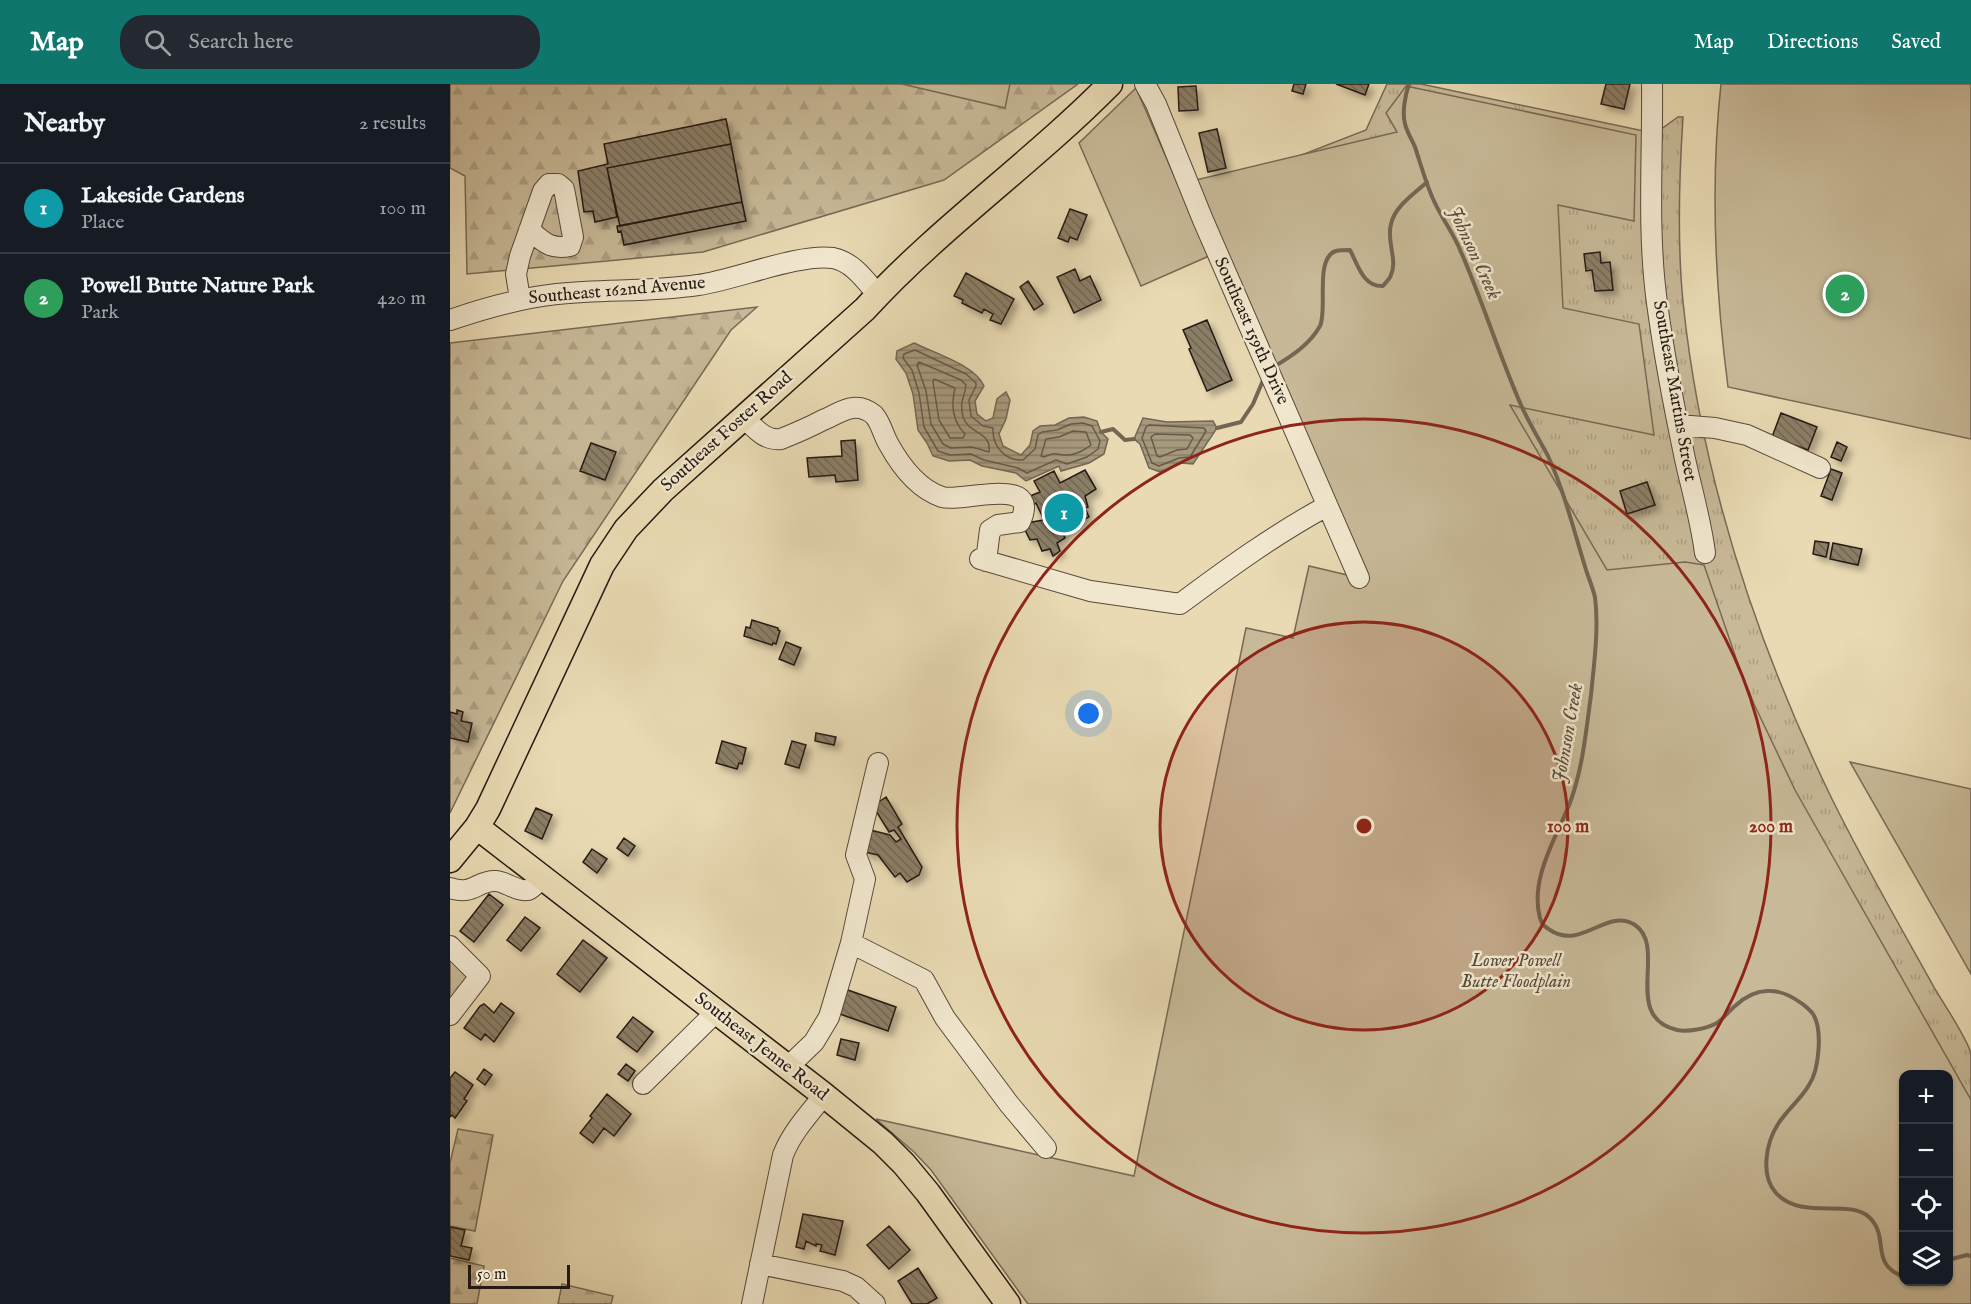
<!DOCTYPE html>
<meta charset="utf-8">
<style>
body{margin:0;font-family:"IM FELL English",serif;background:#242831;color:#f1f3f6}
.controls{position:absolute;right:18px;bottom:18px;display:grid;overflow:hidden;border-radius:12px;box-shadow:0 2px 4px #0004}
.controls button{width:54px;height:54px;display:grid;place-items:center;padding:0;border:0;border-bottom:2px solid #363941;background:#171b24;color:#f1f3f6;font:30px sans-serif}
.scale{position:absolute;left:18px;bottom:15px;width:102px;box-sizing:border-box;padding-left:6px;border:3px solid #261a13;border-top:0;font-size:16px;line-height:21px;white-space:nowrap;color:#261a13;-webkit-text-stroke:4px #f1e7ce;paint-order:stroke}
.you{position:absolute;left:639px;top:630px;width:21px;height:21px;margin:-15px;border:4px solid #fff;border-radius:50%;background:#1a73e8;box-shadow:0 0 0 9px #1a73e833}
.badge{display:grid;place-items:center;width:39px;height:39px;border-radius:50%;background:#0f766e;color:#fff;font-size:20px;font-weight:700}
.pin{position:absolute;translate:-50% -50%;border:3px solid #fff;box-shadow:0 2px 6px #0006}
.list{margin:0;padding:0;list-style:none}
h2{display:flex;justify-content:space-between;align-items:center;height:78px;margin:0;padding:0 24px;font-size:26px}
h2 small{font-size:20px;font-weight:400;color:#9ea1a6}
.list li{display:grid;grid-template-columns:39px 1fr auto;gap:18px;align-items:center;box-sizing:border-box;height:90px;padding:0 24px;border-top:2px solid #363941}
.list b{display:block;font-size:22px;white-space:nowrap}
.list p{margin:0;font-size:20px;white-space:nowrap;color:#9ea1a6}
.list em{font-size:20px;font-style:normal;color:#9ea1a6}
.icon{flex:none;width:33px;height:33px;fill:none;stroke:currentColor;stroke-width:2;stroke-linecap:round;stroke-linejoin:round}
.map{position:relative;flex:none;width:1521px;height:1220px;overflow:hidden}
header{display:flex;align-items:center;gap:36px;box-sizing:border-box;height:84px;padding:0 30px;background:#0f766e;color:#fff}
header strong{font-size:28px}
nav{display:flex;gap:33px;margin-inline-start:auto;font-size:21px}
.search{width:420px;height:54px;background:#242831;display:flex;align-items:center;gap:15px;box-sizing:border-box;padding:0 21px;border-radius:24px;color:#9ea1a6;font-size:22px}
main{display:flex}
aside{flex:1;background:#171b24}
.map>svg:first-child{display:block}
.grass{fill:url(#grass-tufts);stroke:#776a56;stroke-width:1.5}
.forest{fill:url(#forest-firs);stroke:#776a56;stroke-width:1.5}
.green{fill:#c8b998;stroke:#776a56;stroke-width:1.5;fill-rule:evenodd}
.water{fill:url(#water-rules);stroke:#736653;stroke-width:1.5}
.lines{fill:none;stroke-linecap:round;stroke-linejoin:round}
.shore{stroke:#665a48;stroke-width:1.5}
.stream{stroke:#736653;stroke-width:4}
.building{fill:url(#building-back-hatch);stroke:#261a13;stroke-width:1.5;filter:url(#shadow)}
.minor-casing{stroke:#574a3b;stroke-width:22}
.major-casing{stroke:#261a13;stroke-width:27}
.minor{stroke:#f1e7ce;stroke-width:20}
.major{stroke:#e9dab3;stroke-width:24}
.ring{fill:none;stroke:#8f2418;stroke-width:3}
.labels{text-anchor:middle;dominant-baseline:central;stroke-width:5;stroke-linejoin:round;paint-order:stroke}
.street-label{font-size:18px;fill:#261a13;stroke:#f1e7ce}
.park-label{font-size:18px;font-style:italic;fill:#574a3b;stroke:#f1e7ce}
.water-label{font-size:20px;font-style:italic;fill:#5a4d3d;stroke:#f1e7ce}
.centre{fill:#8f2418;stroke:#f1e7ce;stroke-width:3}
.ring-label{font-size:18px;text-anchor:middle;font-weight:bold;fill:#8f2418;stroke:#f1e7ce;stroke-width:5;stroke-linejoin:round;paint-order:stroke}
</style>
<header>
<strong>Map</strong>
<div class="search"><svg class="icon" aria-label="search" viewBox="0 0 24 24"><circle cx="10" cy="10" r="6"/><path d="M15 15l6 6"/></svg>Search here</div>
<nav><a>Map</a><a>Directions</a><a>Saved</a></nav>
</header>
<main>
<aside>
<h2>Nearby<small>2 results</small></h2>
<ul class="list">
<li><span class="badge" style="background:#0f9aa8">1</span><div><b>Lakeside Gardens</b><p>Place</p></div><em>100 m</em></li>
<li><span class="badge" style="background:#2e9e5b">2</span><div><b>Powell Butte Nature Park</b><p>Park</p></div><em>420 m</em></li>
</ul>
</aside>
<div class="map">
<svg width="1521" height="1220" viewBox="0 0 1521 1220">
<defs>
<pattern id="grass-tufts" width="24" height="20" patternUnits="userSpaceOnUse" patternTransform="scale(1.5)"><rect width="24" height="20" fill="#c8b998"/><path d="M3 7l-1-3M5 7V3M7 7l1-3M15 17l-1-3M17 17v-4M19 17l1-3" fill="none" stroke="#ac9e82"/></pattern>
<pattern id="forest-firs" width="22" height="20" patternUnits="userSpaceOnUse" patternTransform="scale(1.5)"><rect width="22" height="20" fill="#c8b998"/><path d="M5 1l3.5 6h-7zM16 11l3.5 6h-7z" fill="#ac9e82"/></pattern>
<pattern id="water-rules" width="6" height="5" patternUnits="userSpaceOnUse" patternTransform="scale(1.5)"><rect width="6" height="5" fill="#a7997d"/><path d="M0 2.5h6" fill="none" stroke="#887c65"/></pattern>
<pattern id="building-back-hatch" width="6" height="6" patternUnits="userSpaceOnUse" patternTransform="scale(1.5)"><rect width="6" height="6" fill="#8b7e66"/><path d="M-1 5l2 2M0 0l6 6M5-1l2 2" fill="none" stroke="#716653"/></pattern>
<filter id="shadow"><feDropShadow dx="5" dy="5" stdDeviation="3" flood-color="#0004"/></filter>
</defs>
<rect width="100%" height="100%" fill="#e9dab3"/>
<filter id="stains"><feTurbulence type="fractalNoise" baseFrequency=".00333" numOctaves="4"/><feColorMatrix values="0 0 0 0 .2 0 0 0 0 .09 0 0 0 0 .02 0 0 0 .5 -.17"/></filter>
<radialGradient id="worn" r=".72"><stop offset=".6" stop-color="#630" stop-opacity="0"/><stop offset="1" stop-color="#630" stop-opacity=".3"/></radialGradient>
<path class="grass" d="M937,0H971L1189,46L1207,48L1228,33H1233C1229,94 1227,157 1233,218C1251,391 1306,559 1382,715C1414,780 1450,842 1485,905C1493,918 1519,958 1521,970C1521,986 1521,1005 1521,1022L1399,818L908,501L754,109L916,46Z"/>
<path class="forest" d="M0,0H628L494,96L253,168L17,190L15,92L0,84Z
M307,223L281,246L113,497L0,729V259Z
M0,873L22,894L0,917Z
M8,1045L43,1051L25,1147L0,1142V1079Z
M0,1174L34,1182L27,1220H0Z
M112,1200L163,1212L161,1220H108Z"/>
<path class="green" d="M452,0H560L555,24Z
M1271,0H1521V355L1278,303C1265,203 1260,101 1271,0Z
M956,2L1186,51L1184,137L1108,121L1113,224L1189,240L1204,351L1060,321L1157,486L1235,478L1254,481L1287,577L1304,620L1345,706L1521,1016V1220H578L481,1086L464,1068L426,1035L684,1092L796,544L843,554L859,482L897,491L901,500L918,493L746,96L947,48L936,29ZM1454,990H1498V1198H1454Z
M686,4L759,172L691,202L629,59Z
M1400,678L1521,705V890Z"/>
<path class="water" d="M464,259C484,269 525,281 534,302L525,317L527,330L536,337L543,334L547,315L556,308L560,316L556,335L549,350L553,362L571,371L580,361L583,347L590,342L605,341L619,334L634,333L647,337L651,348L658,355L654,370L639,379L611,387L609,382L576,397L566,389L532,382L520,376L499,377L483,372L477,359L468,346L463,310L456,289L446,275L447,267Z
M693,334L717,338L763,337L767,344L743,380L731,379L710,388L699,384L690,360L684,355Z"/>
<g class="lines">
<path class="shore" d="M465,266L516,290L526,299V302L519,316L521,332L533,342L543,344C542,361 554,377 573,376L585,365L588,351L592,348L607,346L621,340L633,339L642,342L650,357L648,365L637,373L617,380L606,376L577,389L568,384L534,376L521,370L500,371L488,367L474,343L469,309L462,286L453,274L454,270Z
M469,278L511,296L516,301C515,314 509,315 513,333C518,350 542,347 539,368L522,363L501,364L493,360L481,340L476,307L467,281Z
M484,295L505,304C501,320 502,337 515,350L513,354H500L489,336L483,298Z
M699,341L754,344L756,347L740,373L729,374L709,382L702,379L692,354L696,343Z
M623,347L636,348L641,361C636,365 626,371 618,371C605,371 608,367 594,373L591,372L596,355L609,353Z
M705,350L740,351L743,354L737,365L727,366L710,373L707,372L701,353Z"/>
<path class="stream" d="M959,0C955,11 952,29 955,40C957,48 962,56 965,63C971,81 976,100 984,117C992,135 1004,150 1011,168C1033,218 1049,271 1071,321C1079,339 1089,355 1098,372C1115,409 1125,451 1137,489C1140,497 1143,505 1145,513C1149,544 1144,580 1141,611C1136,647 1133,682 1121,716C1108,751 1079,794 1090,834C1092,841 1094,842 1100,846C1131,867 1157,823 1185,841C1218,863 1171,933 1227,946C1238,948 1256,945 1267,939C1273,935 1279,927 1285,922C1305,903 1328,902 1351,919C1353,920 1361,927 1363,930C1373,946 1369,986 1359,1001C1351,1015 1337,1026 1328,1040C1316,1059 1310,1091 1326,1109C1352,1137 1398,1114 1419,1133C1441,1154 1418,1179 1454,1193
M825,282C842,272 860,260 870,242C878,226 864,174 886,167C890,166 896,166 900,166C908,181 913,203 933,202C935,199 940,195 941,191C948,176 936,157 941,140C945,122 964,110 977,98
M767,344L791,338L803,320L814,294
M651,348L663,345L675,356L684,355
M1498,1176L1517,1171L1521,1172"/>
</g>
<path class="building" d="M844,0H856L853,10L842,7Z
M886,0H919L915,11Z
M1156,0H1180L1174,25L1151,20Z
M746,2L748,26L729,27L728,3Z
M276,35L281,60L157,84L167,133L145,138L143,127L134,128L128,87L158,80L154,60Z
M767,45L776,84L758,88L749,49Z
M281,60L292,118L170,142L157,84Z
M292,118L296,137L174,161L171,147L168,148L167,142Z
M620,125L637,131L627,156L620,153L618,158L608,154Z
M1150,168L1151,179L1160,178L1163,206L1145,207L1142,186L1136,187L1134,170Z
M625,185L630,197L640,192L651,216L624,229L607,193Z
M516,189L564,215L551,240L540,236L543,230L534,225L532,229L512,219L513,216L504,212Z
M578,197L593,220L584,226L570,203Z
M757,236L782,296L757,307L739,265L741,264L733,246Z
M1331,329L1367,343L1358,366L1322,353Z
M405,356L408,396L386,398L385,391L359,393L357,374L392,372L391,357Z
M1387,358L1397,363L1391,377L1381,373Z
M141,359L166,368L155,396L130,387Z
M1381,385L1392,389L1382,416L1371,412Z
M635,386L646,405L635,412L638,423L635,424L639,433L612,446L615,454L607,459L610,467L603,472L600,465L592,467L587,455L580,456L576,448V439L594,436L586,419L583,421L580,412L590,408L584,397L604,387L610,399Z
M1197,398L1205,421L1177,430L1170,407Z
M1365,457L1379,459L1376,473L1363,470Z
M1383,459L1412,465L1408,481L1380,475Z
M302,536L328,544V546L330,547L326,560L323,559L322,561L294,552L296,543L300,544Z
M336,558L351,564L344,581L329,575Z
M7,626L13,628L11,637L22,639L18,658L0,654V628L7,630Z
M366,649L386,653L384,661L365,657Z
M272,657L296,664L292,680L289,679L287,685L266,679Z
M342,657L356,661L349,684L335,680Z
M436,713L452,740L448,743L472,783L469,791L457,798L450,789L445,793L428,771L414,768L416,745L440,751L446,758L451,755L444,746L439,748L423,722Z
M86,724L102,731L92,755L75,747Z
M174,754L185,762L178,772L167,764Z
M142,765L157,775L147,789L133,778Z
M39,810L53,821L24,858L10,847Z
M75,833L90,844L71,867L57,856Z
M133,856L157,874L130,908L107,890Z
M395,905L446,923L438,947L387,929Z
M51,919L64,929L44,958L35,950L31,956L14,944L30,922L34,920L44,929Z
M183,933L203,948L187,968L167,953Z
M391,955L409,959L405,976L387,971Z
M176,980L185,987L178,997L168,990Z
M34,985L42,991L35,1001L27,995Z
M5,988L23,1001L14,1015L17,1017L5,1034L2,1031L0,1033V994Z
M157,1010L181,1030L164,1052L154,1044L143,1059L130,1049L142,1034L140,1032Z
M353,1130L393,1137L385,1171L370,1167L372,1161L366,1160V1162L356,1157L354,1165L346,1163Z
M439,1142L460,1166L439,1185L417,1161Z
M0,1143L15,1146L11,1162L22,1164L19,1176L0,1172Z
M468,1184L487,1214L477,1220H462L448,1197Z"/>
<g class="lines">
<g class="minor-casing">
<path id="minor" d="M695,0L706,20L753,136L909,494
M1202,0C1203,73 1197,146 1207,219C1214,271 1224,323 1235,375C1242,407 1251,437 1255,469
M70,215L66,190L70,172L93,107L99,100H108L114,105L123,153L120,162C100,166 94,158 79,146
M0,236C35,224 70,214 107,210C154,205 201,208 248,201C285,196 349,169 383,174C403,178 415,196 428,211
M293,333C305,344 314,357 331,355C346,349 360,343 373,336C383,332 393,325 403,324C411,323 418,326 424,331C431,339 433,350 438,359C450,381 468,405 492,413C511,419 593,390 570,438L548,441L540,446L536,477
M1228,341L1265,344L1297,351L1370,384
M530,475L640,507L730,520C777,485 825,450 877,422
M0,804C24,812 27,796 46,797C57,798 67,808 78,806C84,804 88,797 92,793
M401,859L474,896L495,934L559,1020L596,1064
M0,862L30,892L0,931
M338,983L364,958L379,933L401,859L415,795L406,771L428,679
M193,1000L266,928
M310,1180L393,1197L406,1203L425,1220
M302,1220L333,1071C342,1048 359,1030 374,1011"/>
</g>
<g class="major-casing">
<path id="major" d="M27,743L374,1011L433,1059L454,1080L478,1109L558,1220
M0,776L27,743L38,725L152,481L176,445L213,406L415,225C490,143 582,79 660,0"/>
</g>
<use href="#minor" class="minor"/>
<use href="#major" class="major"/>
</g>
<circle cx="914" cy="742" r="204" fill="#8f2418" fill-opacity=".12"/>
<g class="ring">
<circle cx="914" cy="742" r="204"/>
<circle cx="914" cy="742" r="407"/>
</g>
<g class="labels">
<g class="street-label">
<text transform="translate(167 207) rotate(-5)">Southeast 162nd Avenue</text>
<text transform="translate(801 247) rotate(66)">Southeast 159th Drive</text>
<text transform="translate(1224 307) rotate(80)">Southeast Martins Street</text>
<text transform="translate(277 348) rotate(-42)">Southeast Foster Road</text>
<text transform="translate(311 963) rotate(38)">Southeast Jenne Road</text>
</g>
<g class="park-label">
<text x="1066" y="877">Lower Powell<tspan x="1066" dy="21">Butte Floodplain</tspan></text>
</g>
<g class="water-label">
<text transform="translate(1024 169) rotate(65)">Johnson Creek</text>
<text transform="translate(1118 649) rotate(-80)">Johnson Creek</text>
</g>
</g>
<circle cx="914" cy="742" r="9" class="centre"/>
<g class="ring-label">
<text x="1118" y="748">100 m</text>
<text x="1321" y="748">200 m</text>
</g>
<rect width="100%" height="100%" filter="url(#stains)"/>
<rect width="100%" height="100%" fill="url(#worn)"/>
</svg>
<div class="controls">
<button>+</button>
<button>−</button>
<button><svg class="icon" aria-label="locate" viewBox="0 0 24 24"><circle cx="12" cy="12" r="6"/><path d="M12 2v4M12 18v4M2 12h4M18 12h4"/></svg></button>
<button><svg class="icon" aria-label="layers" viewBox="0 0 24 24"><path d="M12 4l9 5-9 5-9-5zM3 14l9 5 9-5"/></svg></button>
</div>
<div class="scale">50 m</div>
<div class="you"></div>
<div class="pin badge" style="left:614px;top:429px;background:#0f9aa8">1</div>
<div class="pin badge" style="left:1395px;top:210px;background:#2e9e5b">2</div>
</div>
</main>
